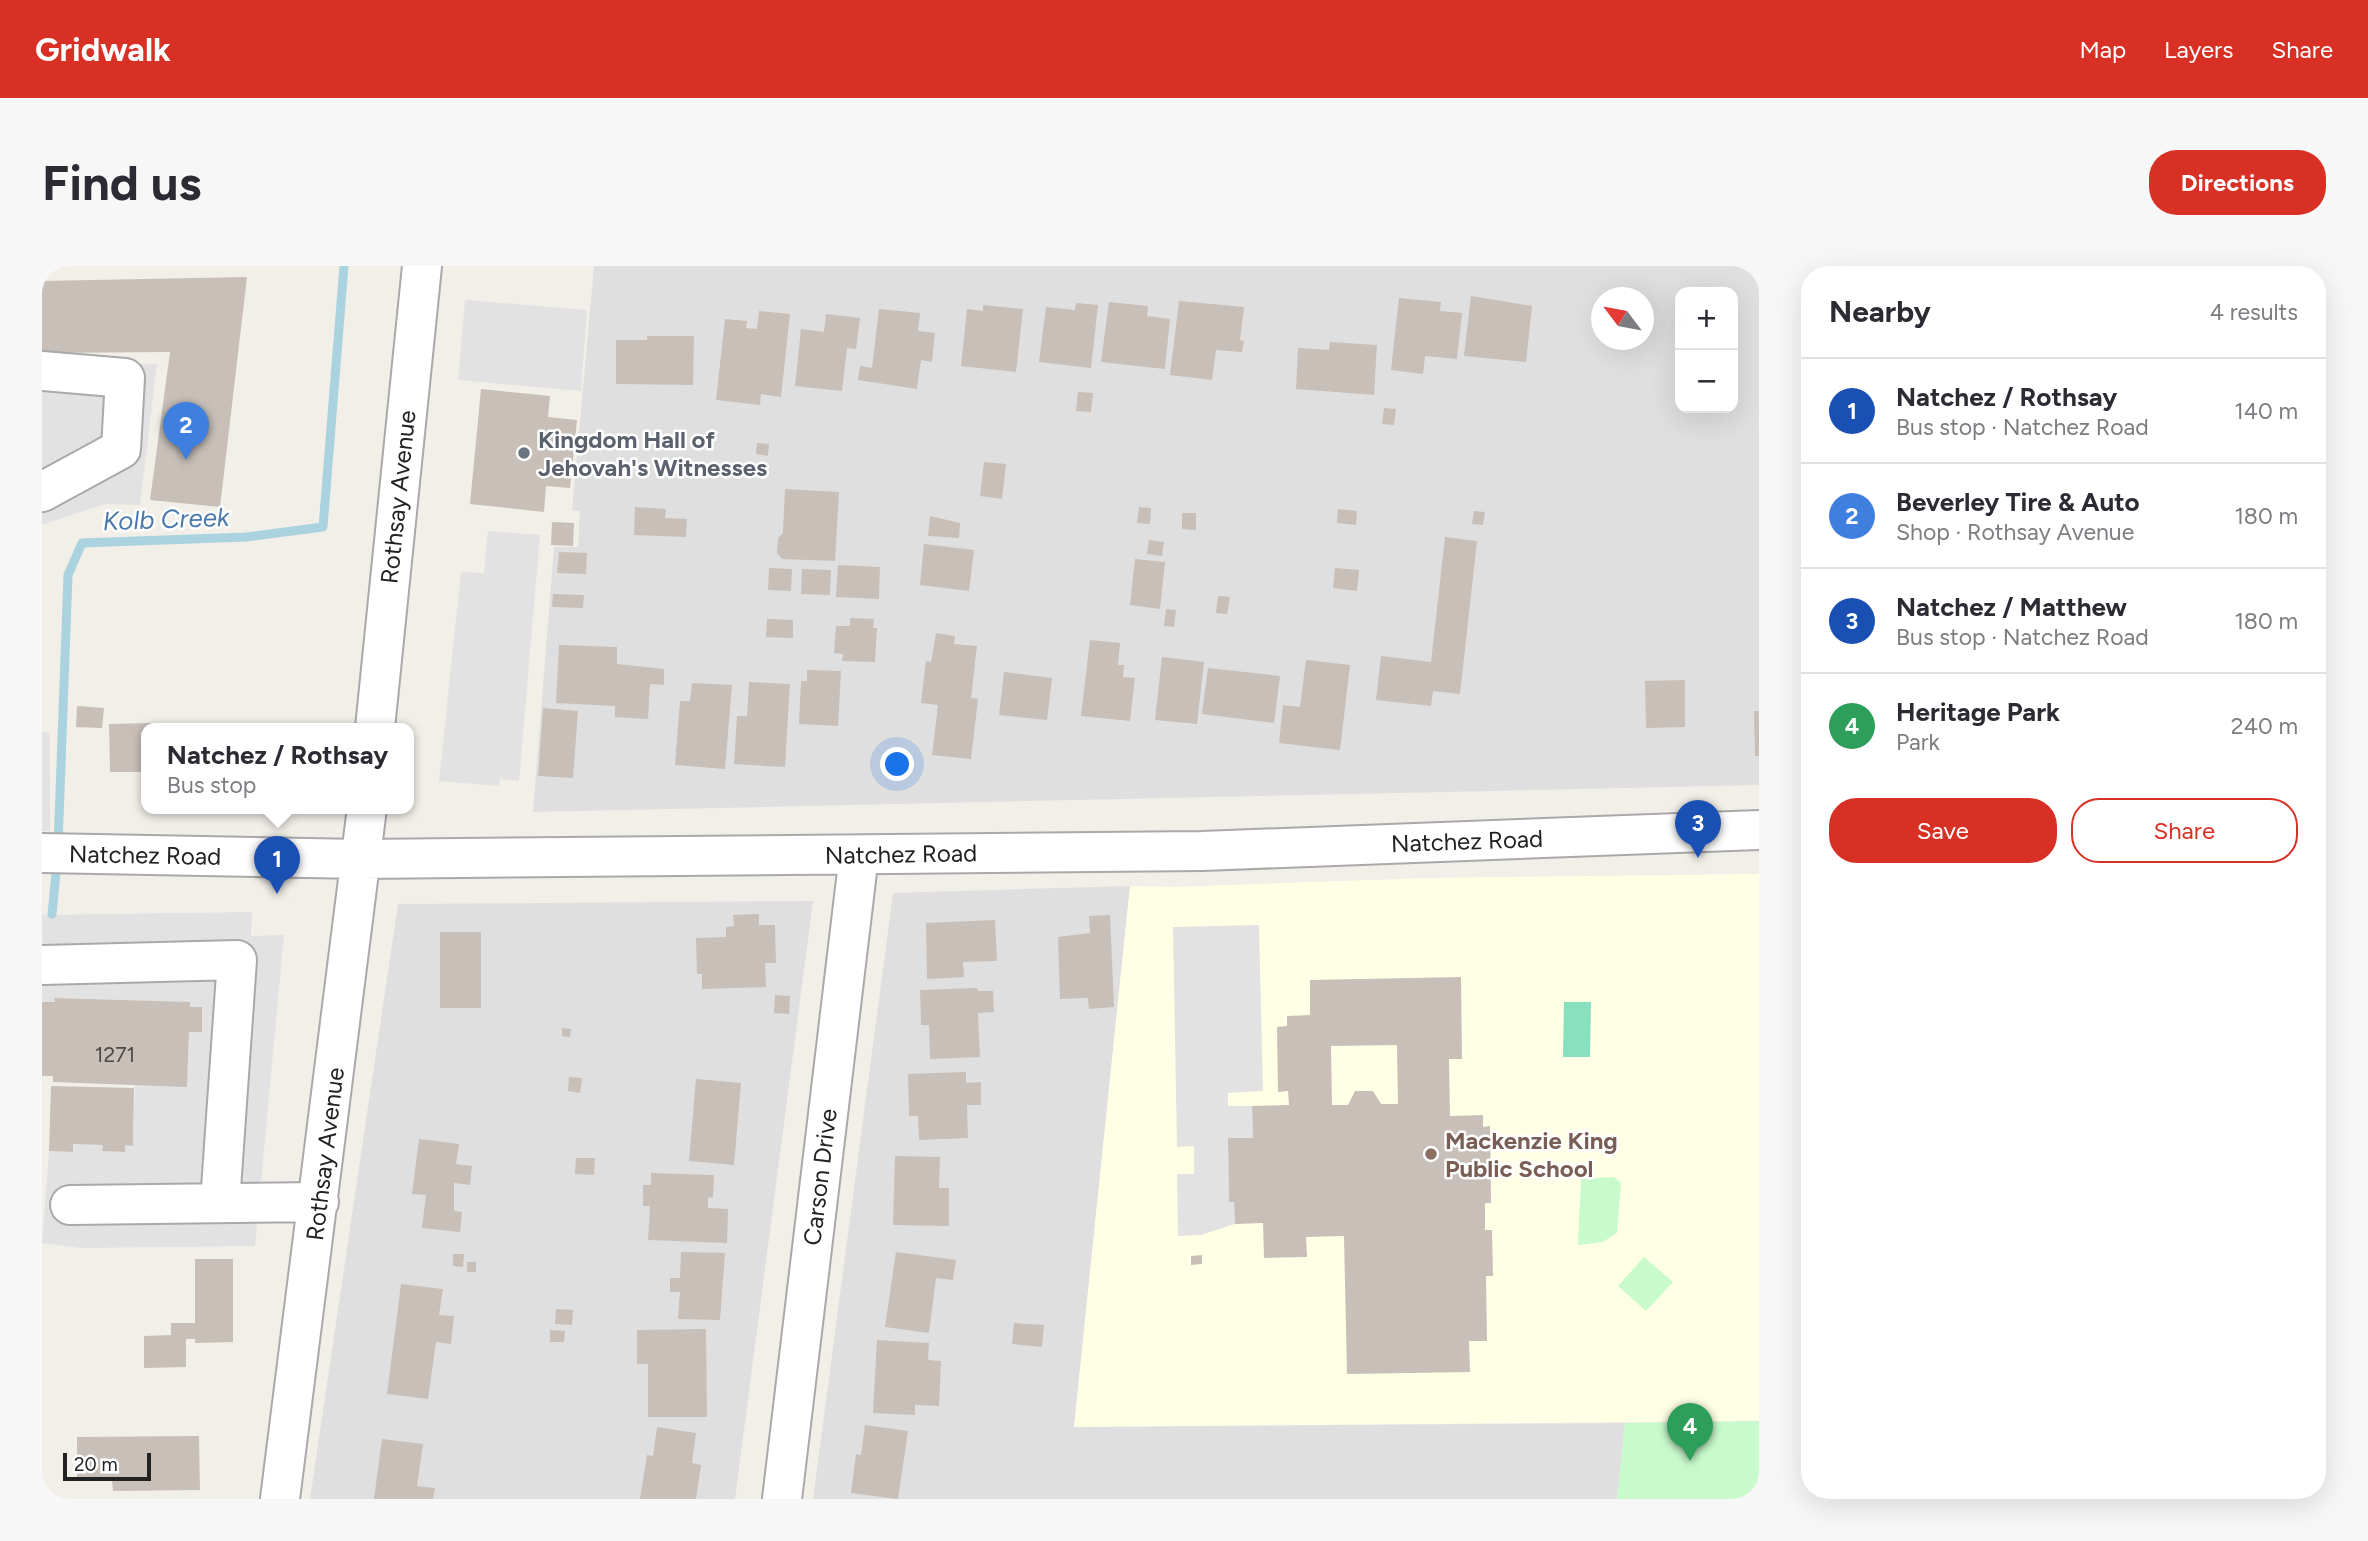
<!DOCTYPE html>
<meta charset="utf-8">
<style>
body{margin:0;font-family:Figtree,sans-serif;background:#f7f7f7;color:#2b2b33}
.controls{position:absolute;right:21px;top:21px;display:grid;overflow:hidden;border-radius:14px;box-shadow:0 7px 28px #0002}
.controls button{width:63px;height:63px;display:grid;place-items:center;padding:0;border:0;border-bottom:2px solid #e1e1e2;background:#fff;color:#2b2b33;font:35px sans-serif}
.compass{position:absolute;left:1549px;top:21px;width:63px;height:63px;border-radius:50%;background:#fff;box-shadow:0 7px 28px #0002;rotate:302deg}
.scale{position:absolute;left:21px;bottom:18px;width:88px;box-sizing:border-box;padding-left:7px;border:4px solid #222;border-top:0;font-size:19px;line-height:24px;white-space:nowrap;color:#222;-webkit-text-stroke:5px #fff;paint-order:stroke}
.you{position:absolute;left:856px;top:499px;width:24px;height:24px;margin:-18px;border:5px solid #fff;border-radius:50%;background:#1a73e8;box-shadow:0 0 0 10px #1a73e833}
.badge{display:grid;place-items:center;width:46px;height:46px;border-radius:50%;background:#d93025;color:#fff;font-size:23px;font-weight:700}
.pin{position:absolute;translate:-50% -58px;filter:drop-shadow(0 2px 4px #0008)}
.pin::after{content:'';position:absolute;top:37px;width:24px;height:21px;background:inherit;clip-path:polygon(0 0,100% 0,50% 100%)}
.popup{position:absolute;left:99px;top:457px;width:273px;height:91px;box-sizing:border-box;display:grid;place-content:center;border-radius:14px;background:#fff;filter:drop-shadow(0 2px 5px #0005);font-size:23px;white-space:nowrap;color:#7c7c81}
.popup b{font-size:26px;color:#2b2b33}
.popup::after{content:'';position:absolute;left:50%;top:100%;margin-left:-14px;border:14px solid transparent;border-top-color:#fff}
.list{margin:0;padding:0;list-style:none}
h2{display:flex;justify-content:space-between;align-items:center;height:91px;margin:0;padding:0 28px;font-size:30px}
h2 small{font-size:23px;font-weight:400;color:#7c7c81}
.list li{display:grid;grid-template-columns:46px 1fr auto;gap:21px;align-items:center;box-sizing:border-box;height:105px;padding:0 28px;border-top:2px solid #e1e1e2}
.list b{display:block;font-size:26px;white-space:nowrap}
.list p{margin:0;font-size:23px;white-space:nowrap;color:#7c7c81}
.list em{font-size:23px;font-style:normal;color:#7c7c81}
.actions{display:flex;gap:14px;padding:21px 28px}
.actions a{flex:1;padding:16px 0;border:2px solid #d93025;border-radius:28px;text-align:center;font-size:24px;color:#d93025}
.actions .main{background:#d93025;color:#fff}
.map{position:relative;flex:none;width:1717px;height:1233px;overflow:hidden;border-radius:28px}
header{display:flex;align-items:center;gap:42px;box-sizing:border-box;height:98px;padding:0 35px;background:#d93025;color:#fff}
header strong{font-size:33px}
nav{display:flex;gap:38px;margin-inline-start:auto;font-size:24px}
.intro{display:flex;align-items:center;justify-content:space-between;box-sizing:border-box;height:168px;padding:0 42px}
h1{margin:0;font-size:49px}
.button{padding:18px 32px;border-radius:28px;background:#d93025;color:#fff;font-size:24px;font-weight:700}
main{display:flex;gap:42px;padding:0 42px}
aside{flex:1;background:#fff;border-radius:28px;box-shadow:0 7px 28px #0002}
.map>svg:first-child{display:block}
.residential{fill:#e0dfdf;fill-rule:evenodd}
.education{fill:#ffffe5}
.park{fill:#c8facc}
.pitch{fill:#88e0be}
.parking{fill:#e2e2e2}
.lines{fill:none;stroke-linecap:round;stroke-linejoin:round}
.stream{stroke:#aad3df;stroke-width:9}
.building{fill:#c7bfb8;fill-rule:evenodd}
.minor-casing{stroke:#a9a9a9;stroke-width:42}
.minor{stroke:#fff;stroke-width:38}
.worship-dot{fill:#6b7280;stroke:#fff;stroke-width:2.5}
.education-dot{fill:#8d6e63;stroke:#fff;stroke-width:2.5}
.labels{text-anchor:middle;dominant-baseline:central;stroke-width:5;stroke-linejoin:round;paint-order:stroke}
.number-label{font-size:21px;fill:#4b4948}
.worship-label{font-size:24px;font-weight:bold;fill:#5b616d;stroke:#fff;text-anchor:start}
.street-label{font-size:24px;fill:#222;stroke:#fff}
.education-label{font-size:24px;font-weight:bold;fill:#785e54;stroke:#fff;text-anchor:start}
.water-label{font-size:26px;font-style:italic;fill:#4a7aab;stroke:#fff}
</style>
<header>
<strong>Gridwalk</strong>
<nav><a>Map</a><a>Layers</a><a>Share</a></nav>
</header>
<div class="intro"><h1>Find us</h1><a class="button">Directions</a></div>
<main>
<div class="map">
<svg width="1717" height="1233" viewBox="0 0 1717 1233">
<rect width="100%" height="100%" fill="#f2efe9"/>
<path class="residential" d="M552,0H1717V519L491,546L512,281H536L538,245L530,244ZM1638,26H1691V142H1638ZM1560,32H1602V74H1560Z
M1088,620L1032,1161L1583,1157L1575,1233H771L851,627Z
M771,635L693,1233H268L356,638Z"/>
<path class="education" d="M1717,608V1155L1032,1161L1088,620L1132,621L1387,612Z"/>
<path class="park" d="M1572,911L1579,917L1575,967L1561,976L1536,979L1539,913Z
M1602,991L1631,1016L1604,1045L1576,1020Z
M1717,1155V1233H1575L1583,1157Z"/>
<path class="pitch" d="M1522,736H1549L1548,791H1521Z"/>
<path class="parking" d="M423,34L545,44L539,125L416,114Z
M0,97L115,98L98,239L63,238L0,259Z
M446,265L498,269L477,515L458,513L457,520L397,515L419,306L442,307Z
M0,466L8,467V565H0Z
M210,646L209,670L242,669L213,980L38,982L0,977L7,885L30,886L31,878L61,879V885L82,886L83,879L91,880L93,819L145,820L147,766H159L160,742L148,741L147,736L13,732V736H0V649Z
M1217,659L1221,825L1186,827V840H1210L1211,872L1186,873L1187,935L1192,936L1193,958L1159,969L1136,970L1135,908H1152V880L1135,881L1131,661Z"/>
<g class="lines">
<path class="stream" d="M16,580L26,309L40,277L204,271L281,261L302,0
M10,648L15,597"/>
</g>
<path class="building" d="M205,11L178,241L108,234L128,86L0,87V15Z
M1429,30L1490,40L1484,96L1422,90Z
M1357,32L1399,36L1398,45L1420,47L1415,93L1383,90L1381,108L1349,104Z
M1137,35L1202,41L1198,74L1202,75L1200,86L1174,84L1170,114L1128,109Z
M1067,36L1106,40L1105,50L1128,53L1123,103L1059,96Z
M1034,37L1056,39L1049,102L997,96L1004,41L1033,44Z
M941,39L981,43L974,106L919,100L925,43L941,45Z
M837,43L878,47L876,65L893,67L890,96L879,94L875,123L816,114L818,100L830,102Z
M717,45L748,48L739,131L719,128L718,139L674,134L683,53L705,55L704,62L715,63Z
M784,48L818,52L814,83L805,82L800,125L753,120L759,63L782,66Z
M605,70H652L651,119L574,118V74H605Z
M1288,76L1335,79L1332,129L1254,123L1256,82L1287,84Z
M439,123L508,130L506,151L535,154L528,222L504,220L502,246L428,238Z
M1036,126L1051,127L1049,146L1034,145Z
M1342,142L1354,143L1352,159L1340,158Z
M715,177L727,178L726,190L714,188Z
M942,196L964,198L960,233L938,230Z
M743,223L797,226L793,295L740,293L735,287L736,272L741,267Z
M593,241L624,243L623,252L645,253L644,271L592,269Z
M1097,241L1109,242L1108,258L1095,257Z
M1296,243L1315,245L1314,259L1295,257Z
M1432,245L1443,246L1441,259L1430,258Z
M1140,247H1154V264L1140,263Z
M888,250L918,257L917,272L886,270Z
M510,256L532,257L531,280L509,279Z
M1403,271L1435,275L1418,428L1391,425L1389,440L1334,434L1339,390L1389,396Z
M1107,274L1122,276L1120,290L1105,288Z
M882,278L932,284L927,325L878,319Z
M517,286L545,287L544,308L515,307Z
M1093,293L1123,296L1118,343L1088,339Z
M796,299L838,301L837,333L794,331Z
M727,302L750,303L749,325L726,324Z
M1293,302L1317,304L1315,325L1291,322Z
M760,303L789,304L788,329L759,328Z
M511,328L542,329L541,342L510,341Z
M1176,330L1188,331L1185,348L1174,347Z
M1124,343L1134,344L1132,361L1122,360Z
M808,352L832,353L831,362H835L833,396L800,395L801,388L792,387L794,360H808Z
M725,353L751,354V372L724,371Z
M894,367L913,370L912,378L935,380L929,432L936,433L929,493L890,489L896,439L879,437L884,395L889,396Z
M1048,374L1078,377L1076,399H1082L1081,411L1093,412L1088,455L1039,450Z
M517,379L575,381V398L622,403V419L608,418L606,453L573,451V440L514,437Z
M1120,391L1162,396L1155,458L1113,454Z
M1264,394L1308,399L1298,484L1237,477L1241,439L1258,441Z
M1166,402L1238,410L1232,457L1160,448Z
M765,404L799,405L796,460L757,458L759,415H765Z
M962,406L1010,412L1005,454L957,449Z
M1643,414V461L1604,462L1603,415Z
M707,416L748,418L743,501L692,498L695,450H705Z
M650,417L690,419L683,503L633,499L638,435H648Z
M35,440L62,442L60,462L34,461Z
M501,442L536,445L531,512L496,510Z
M1712,445H1717V490H1713Z
M110,457V462H104V506H68L67,458Z
M717,648V659H733L734,697H723L724,721L660,723V708H655L654,672L684,671V661L692,660L691,649Z
M1068,649L1072,741L1047,743L1046,732L1018,733L1016,671L1048,667L1047,650Z
M953,654L955,695L921,696L922,711L885,713L884,657Z
M398,666H439V742H398Z
M1419,711L1420,793H1407L1408,850L1441,849V861L1448,860L1449,937H1443V964H1450L1451,1010H1444L1445,1075H1427L1428,1106L1305,1108L1302,970L1264,971L1265,991L1222,992L1221,957L1193,958L1192,936H1187L1186,872H1211L1210,840L1247,839L1246,825L1236,826L1235,761L1245,760V750L1268,749V714ZM1355,779L1356,838H1339L1331,825H1313L1306,839H1290L1289,780Z
M935,722L936,725H951L952,746L936,747L938,791L888,793L887,759H879L878,724Z
M733,729L748,730L747,748L732,747Z
M12,732L148,736V741H160V766H147L145,821L11,816V810H0V736H13Z
M520,762L529,763L528,771L520,770Z
M924,806V817L939,816V839H925L926,872L877,874L876,850H867L866,808Z
M527,811L540,812L538,827L526,825Z
M654,813L699,817L692,899L647,895Z
M9,820L92,822L91,880L83,879V886L60,885L61,879L31,878V886L7,885Z
M377,873L417,878L414,898L430,900L428,919L412,917V945L420,946L418,966L380,962L384,929L370,928Z
M853,890L898,891L897,922H907V960L851,959Z
M534,892H553L552,909L533,908Z
M609,907L672,909L671,931L666,932V942L686,943L685,977L606,974L608,940H601V919H609Z
M639,986L683,987L678,1054L636,1053L638,1026H628V1012H638Z
M854,986L914,994L911,1014L894,1012L887,1067L843,1061Z
M411,988H422L421,1001L411,1000Z
M1160,989V998L1149,999V990Z
M153,993H191V1076L153,1077V1073H144V1101L102,1102V1070L129,1069V1057H153Z
M425,996H434V1006H425Z
M359,1018L401,1023L397,1049L412,1050L409,1078L394,1076L386,1133L345,1128Z
M514,1043L531,1044L530,1059L513,1058Z
M972,1057L1002,1059L1000,1081L970,1078Z
M664,1063L665,1151H606V1098H595V1064Z
M508,1064L523,1065L522,1076H508Z
M835,1074L887,1077L886,1094L899,1095L897,1140L873,1139V1149L831,1147Z
M823,1159L866,1165L856,1233L809,1227L814,1188L819,1189Z
M615,1161L654,1167L650,1197L659,1199L654,1233H598L605,1189L611,1190Z
M157,1170L158,1224L71,1225L70,1215H35V1171Z
M340,1173L381,1178L375,1220L393,1222L391,1233H332Z"/>
<g class="lines">
<g class="minor-casing">
<path id="minor" d="M0,105L83,112L79,183L0,226
M333,462L380,0
M0,587L319,593L1160,585L1717,564
M0,699L195,694L178,937
M28,939L277,936
M238,1233L325,542
M740,1233L817,589"/>
</g>
<use href="#minor" class="minor"/>
</g>
<circle class="worship-dot" cx="482" cy="187" r="7"/>
<circle class="education-dot" cx="1389" cy="888" r="7"/>
<g class="labels">
<g class="number-label">
<text x="73" y="788">1271</text>
</g>
<g class="worship-label">
<text x="496" y="173">Kingdom Hall of<tspan x="496" dy="28">Jehovah's Witnesses</tspan></text>
</g>
<g class="street-label">
<text transform="translate(356 231) rotate(-84)">Rothsay Avenue</text>
<text transform="translate(1425 575) rotate(-2)">Natchez Road</text>
<text transform="translate(859 588) rotate(-1)">Natchez Road</text>
<text transform="translate(103 589) rotate(1)">Natchez Road</text>
<text transform="translate(283 888) rotate(-83)">Rothsay Avenue</text>
<text transform="translate(778 911) rotate(-83)">Carson Drive</text>
</g>
<g class="education-label">
<text x="1403" y="874">Mackenzie King<tspan x="1403" dy="28">Public School</tspan></text>
</g>
<g class="water-label">
<text transform="translate(124 253) rotate(-2)">Kolb Creek</text>
</g>
</g>
</svg>
<div class="controls">
<button>+</button>
<button>−</button>
</div>
<svg class="compass" viewBox="-18 -18 36 36"><path d="M0-13l5 13h-10z" fill="#e53935"/><path d="M0 13l5-13h-10z" fill="#7c7c81"/></svg>
<div class="scale">20 m</div>
<div class="you"></div>
<div class="pin badge" style="left:235px;top:628px;background:#1a4fb4">1</div>
<div class="popup"><b>Natchez / Rothsay</b>Bus stop</div>
<div class="pin badge" style="left:144px;top:194px;background:#3f7fe0">2</div>
<div class="pin badge" style="left:1656px;top:592px;background:#1a4fb4">3</div>
<div class="pin badge" style="left:1648px;top:1195px;background:#2e9e5b">4</div>
</div>
<aside>
<h2>Nearby<small>4 results</small></h2>
<ul class="list">
<li><span class="badge" style="background:#1a4fb4">1</span><div><b>Natchez / Rothsay</b><p>Bus stop · Natchez Road</p></div><em>140 m</em></li>
<li><span class="badge" style="background:#3f7fe0">2</span><div><b>Beverley Tire &amp; Auto</b><p>Shop · Rothsay Avenue</p></div><em>180 m</em></li>
<li><span class="badge" style="background:#1a4fb4">3</span><div><b>Natchez / Matthew</b><p>Bus stop · Natchez Road</p></div><em>180 m</em></li>
<li><span class="badge" style="background:#2e9e5b">4</span><div><b>Heritage Park</b><p>Park</p></div><em>240 m</em></li>
</ul>
<div class="actions"><a class="main">Save</a><a>Share</a></div>
</aside>
</main>
